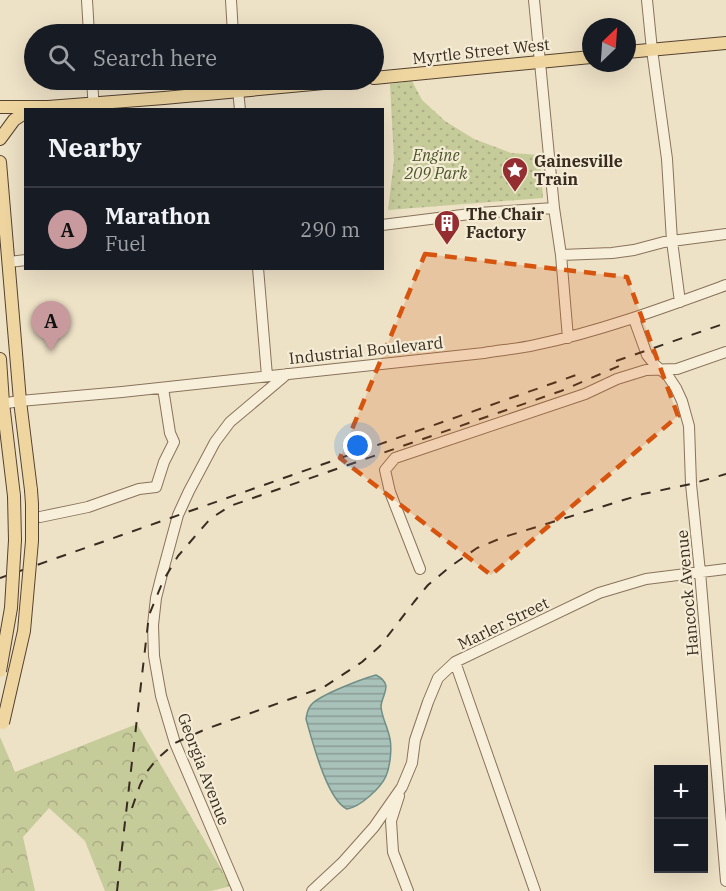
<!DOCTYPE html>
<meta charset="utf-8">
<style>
body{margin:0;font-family:"IBM Plex Serif",serif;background:#20242c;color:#f1f3f6}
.controls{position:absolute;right:18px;bottom:18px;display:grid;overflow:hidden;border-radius:0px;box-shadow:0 6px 24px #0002}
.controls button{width:54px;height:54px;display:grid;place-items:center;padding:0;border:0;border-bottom:2px solid #363941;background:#171b24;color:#f1f3f6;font:30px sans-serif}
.compass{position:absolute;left:582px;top:18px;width:54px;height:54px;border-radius:50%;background:#171b24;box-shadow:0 6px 24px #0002;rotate:25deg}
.you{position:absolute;left:358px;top:446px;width:21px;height:21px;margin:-15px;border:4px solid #fff;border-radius:50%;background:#1a73e8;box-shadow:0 0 0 9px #1a73e833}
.badge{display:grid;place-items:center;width:39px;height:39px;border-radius:50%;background:#c89a9d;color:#111;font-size:20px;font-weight:700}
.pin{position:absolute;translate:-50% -50px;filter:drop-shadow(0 2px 3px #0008)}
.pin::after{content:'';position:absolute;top:32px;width:21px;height:18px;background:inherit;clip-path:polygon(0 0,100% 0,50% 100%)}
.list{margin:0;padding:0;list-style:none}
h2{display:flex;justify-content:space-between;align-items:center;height:78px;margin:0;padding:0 24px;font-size:26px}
h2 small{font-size:20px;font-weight:400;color:#9ea1a6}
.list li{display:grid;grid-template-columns:39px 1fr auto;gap:18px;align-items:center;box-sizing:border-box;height:84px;padding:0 24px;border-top:2px solid #363941}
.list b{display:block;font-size:22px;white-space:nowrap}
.list p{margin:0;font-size:20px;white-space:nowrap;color:#9ea1a6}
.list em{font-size:20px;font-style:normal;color:#9ea1a6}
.icon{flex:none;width:33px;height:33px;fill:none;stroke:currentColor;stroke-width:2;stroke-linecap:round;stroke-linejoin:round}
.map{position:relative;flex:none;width:726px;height:891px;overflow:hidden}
.search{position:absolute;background:#171b24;box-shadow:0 6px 24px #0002;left:24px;top:24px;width:360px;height:66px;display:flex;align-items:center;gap:15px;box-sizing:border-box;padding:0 21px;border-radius:33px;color:#9ea1a6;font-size:22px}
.panel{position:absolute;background:#171b24;box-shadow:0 6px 24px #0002;left:24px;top:108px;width:360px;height:162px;border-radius:0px}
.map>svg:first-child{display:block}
.forest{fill:url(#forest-crowns)}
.park{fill:url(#park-dots)}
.water{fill:url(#water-rules);stroke:#6e8f87;stroke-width:1.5}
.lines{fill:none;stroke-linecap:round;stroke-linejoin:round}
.minor-casing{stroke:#88735c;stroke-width:12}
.major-casing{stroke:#564230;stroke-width:14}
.minor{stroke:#f8efda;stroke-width:10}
.major{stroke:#efd6a0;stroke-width:12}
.rail{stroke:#392c20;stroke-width:2;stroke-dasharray:10 10;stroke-linecap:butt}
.major-bridge-casing{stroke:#564230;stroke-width:14;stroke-linecap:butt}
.major-bridge{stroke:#efd6a0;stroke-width:12}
.marked{fill:#d6540e;fill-opacity:0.2;stroke:#d6540e;stroke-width:4.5;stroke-dasharray:12 8;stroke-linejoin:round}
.labels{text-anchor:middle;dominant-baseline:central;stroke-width:4.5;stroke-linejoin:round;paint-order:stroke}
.street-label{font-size:16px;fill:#392c20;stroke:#f5ecd6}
.park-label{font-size:16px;font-style:italic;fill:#495527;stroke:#f5ecd6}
.poi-label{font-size:16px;font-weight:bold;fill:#392c20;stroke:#f5ecd6;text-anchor:start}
</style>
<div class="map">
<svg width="726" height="891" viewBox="0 0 726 891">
<defs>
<pattern id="forest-crowns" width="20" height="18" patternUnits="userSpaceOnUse" patternTransform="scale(1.5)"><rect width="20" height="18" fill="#c6cb9a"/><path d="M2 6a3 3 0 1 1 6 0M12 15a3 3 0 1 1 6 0" fill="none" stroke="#abae84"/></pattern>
<pattern id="park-dots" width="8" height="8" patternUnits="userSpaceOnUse" patternTransform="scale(1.5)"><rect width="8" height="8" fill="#c6cb9a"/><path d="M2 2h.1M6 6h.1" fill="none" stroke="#abae84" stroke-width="1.8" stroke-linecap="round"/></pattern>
<pattern id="water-rules" width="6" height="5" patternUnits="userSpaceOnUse" patternTransform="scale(1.5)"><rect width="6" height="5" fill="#a8c1b9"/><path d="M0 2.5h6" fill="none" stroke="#8a9d96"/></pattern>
</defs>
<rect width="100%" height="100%" fill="#ede1c6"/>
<path class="forest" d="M137,724L231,886L211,891H105L85,841L49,808L23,837L35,891H0V737L15,772Z"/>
<path class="park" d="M412,81L422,100L445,121L474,139L511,153L540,155L543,198L388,210L394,160L390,84Z"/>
<path class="water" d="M376,675C395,685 381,695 381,707C382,718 388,728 390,739C392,749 390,767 386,776C381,788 360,807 347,809C327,800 312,740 306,719C307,714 307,710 311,705C319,695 362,679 376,675Z"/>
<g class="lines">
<g class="minor-casing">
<path id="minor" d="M87,0L89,34
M231,0L233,34
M534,0L554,208L561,255L568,338
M647,0L652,50L667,159L672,241L680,302
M92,80L94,110
M237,80L240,110
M382,225L478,213L554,208
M561,255L612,253L634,250L664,242L726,234
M9,262L26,260
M258,268L267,376
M634,319L647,355L655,365L668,376L676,388L682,401L689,426L691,484L700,572L726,881
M0,404L20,401L122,392L484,353C501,350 518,349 535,345C601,331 663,308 726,285
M40,517L88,507L139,489L156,487L164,462L174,442L170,433L163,388
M420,569L390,492L385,470L395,458L585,394L617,379L646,370L677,369L726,352
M455,662L535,891
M399,796L391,821L393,852L408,891
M238,891L175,743L161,696L154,656L153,625L156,598L161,578L178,515L189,491L215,442L230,422L287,374
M312,891L342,863L374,827L402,787L412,763L415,740L428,702L438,678L455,662L599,593L646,579L726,569"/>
</g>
<g class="major-casing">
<path id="major" d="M627,52L726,43
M374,78L591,57
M0,107H48L164,98L356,80
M0,139L14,120L26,112
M0,162L20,401L31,490
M0,359L3,403L14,496"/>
</g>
<use href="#minor" class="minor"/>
<use href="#major" class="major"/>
<path class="rail" d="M616,361L726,323
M0,578L579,374
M132,808L140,785L146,773L156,760L175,743L206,729L324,687L362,662L380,646L414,602L428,585L451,566L477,548L504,537L643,494L691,484L726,474
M117,891L149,615L163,581L178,556L210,519L230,506L561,391L626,363"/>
<g class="major-bridge-casing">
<path id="major-bridge" d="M0,671L11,608L15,540L14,496
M3,723L24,631L32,541V504L31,490"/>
</g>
<use href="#major-bridge" class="major-bridge"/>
</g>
<path class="marked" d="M425,254L627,277L678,416L491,575L340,458Z"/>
<defs>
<g id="sight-pin" transform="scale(1.35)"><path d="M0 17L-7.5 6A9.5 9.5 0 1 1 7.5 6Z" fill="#952e30" stroke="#f5ecd6"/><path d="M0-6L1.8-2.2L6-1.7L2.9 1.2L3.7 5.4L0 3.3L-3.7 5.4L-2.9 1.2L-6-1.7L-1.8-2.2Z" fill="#fff"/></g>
<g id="building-pin" transform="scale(1.35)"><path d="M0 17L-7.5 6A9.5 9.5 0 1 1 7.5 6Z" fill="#952e30" stroke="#f5ecd6"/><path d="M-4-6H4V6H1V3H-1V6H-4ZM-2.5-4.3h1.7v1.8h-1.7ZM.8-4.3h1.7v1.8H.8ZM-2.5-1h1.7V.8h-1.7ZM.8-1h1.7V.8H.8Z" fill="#fff"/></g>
</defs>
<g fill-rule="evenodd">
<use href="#sight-pin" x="515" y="170"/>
<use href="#building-pin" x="447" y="223"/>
</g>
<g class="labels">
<g class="street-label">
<text transform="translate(481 51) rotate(-6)">Myrtle Street West</text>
<text transform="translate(366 350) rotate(-6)">Industrial Boulevard</text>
<text transform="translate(687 593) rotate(-95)">Hancock Avenue</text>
<text transform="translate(503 623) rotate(-26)">Marler Street</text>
<text transform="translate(204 769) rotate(69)">Georgia Avenue</text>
</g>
<g class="park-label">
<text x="436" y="155">Engine<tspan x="436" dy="18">209 Park</tspan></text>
</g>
<g class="poi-label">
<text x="534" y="161">Gainesville<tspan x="534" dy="18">Train</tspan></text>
<text x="466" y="214">The Chair<tspan x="466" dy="18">Factory</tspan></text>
</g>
</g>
</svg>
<div class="controls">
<button>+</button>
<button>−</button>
</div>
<svg class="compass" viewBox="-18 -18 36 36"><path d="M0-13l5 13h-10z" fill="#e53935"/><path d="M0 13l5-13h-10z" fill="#9ea1a6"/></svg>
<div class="you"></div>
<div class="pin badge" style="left:51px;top:351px">A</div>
<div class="search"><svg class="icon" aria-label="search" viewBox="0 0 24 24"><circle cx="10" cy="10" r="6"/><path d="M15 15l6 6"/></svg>Search here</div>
<section class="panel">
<h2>Nearby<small></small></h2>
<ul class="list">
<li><span class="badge">A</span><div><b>Marathon</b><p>Fuel</p></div><em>290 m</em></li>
</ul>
</section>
</div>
